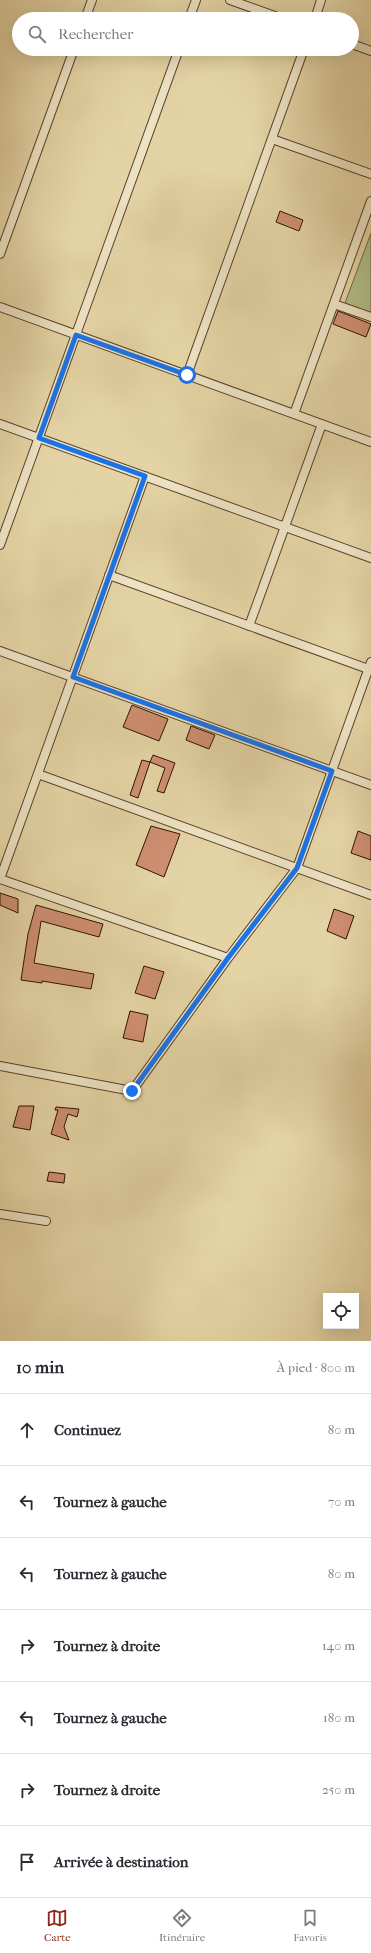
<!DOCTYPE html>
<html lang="fr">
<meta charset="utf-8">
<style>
body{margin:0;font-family:"IM FELL French Canon",serif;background:#f7f7f7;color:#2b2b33}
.controls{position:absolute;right:12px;bottom:12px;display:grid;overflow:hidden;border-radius:0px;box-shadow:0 4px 16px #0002}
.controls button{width:36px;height:36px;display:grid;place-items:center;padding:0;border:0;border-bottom:1px solid #e1e1e2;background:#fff;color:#2b2b33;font:20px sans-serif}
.stop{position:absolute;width:12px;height:12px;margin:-9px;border:3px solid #1a73e8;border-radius:50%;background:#fff}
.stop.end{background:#1a73e8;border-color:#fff;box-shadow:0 1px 4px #0008}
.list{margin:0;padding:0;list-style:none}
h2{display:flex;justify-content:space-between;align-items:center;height:52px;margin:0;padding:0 16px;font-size:17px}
h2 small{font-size:13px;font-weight:400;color:#7c7c81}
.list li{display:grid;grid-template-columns:26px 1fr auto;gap:12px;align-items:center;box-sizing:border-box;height:72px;padding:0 16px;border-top:1px solid #e1e1e2}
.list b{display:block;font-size:15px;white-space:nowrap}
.list em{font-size:13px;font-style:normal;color:#7c7c81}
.icon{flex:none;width:22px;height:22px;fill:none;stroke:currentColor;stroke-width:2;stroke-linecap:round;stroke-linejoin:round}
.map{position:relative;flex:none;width:371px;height:1341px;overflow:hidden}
.search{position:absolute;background:#fff;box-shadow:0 4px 16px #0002;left:12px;right:12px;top:12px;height:44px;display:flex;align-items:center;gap:10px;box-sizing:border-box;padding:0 14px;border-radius:22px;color:#7c7c81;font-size:15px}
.sheet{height:556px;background:#fff}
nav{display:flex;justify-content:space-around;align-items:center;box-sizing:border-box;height:56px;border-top:1px solid #e1e1e2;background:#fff;font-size:11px;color:#7c7c81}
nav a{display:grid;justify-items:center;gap:2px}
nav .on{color:#8f2418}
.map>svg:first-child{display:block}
.green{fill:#b1bd88;stroke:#706846}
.building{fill:#ce8f71;stroke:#2f1203}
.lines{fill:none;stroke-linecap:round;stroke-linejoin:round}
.street-casing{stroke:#5c422c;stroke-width:10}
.street{stroke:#ede3c4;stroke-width:8}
.route{stroke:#1a73e8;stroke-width:5}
</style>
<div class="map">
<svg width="371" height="1341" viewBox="0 0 371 1341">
<rect width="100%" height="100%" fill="#e4d4a5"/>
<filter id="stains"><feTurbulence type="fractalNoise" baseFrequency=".005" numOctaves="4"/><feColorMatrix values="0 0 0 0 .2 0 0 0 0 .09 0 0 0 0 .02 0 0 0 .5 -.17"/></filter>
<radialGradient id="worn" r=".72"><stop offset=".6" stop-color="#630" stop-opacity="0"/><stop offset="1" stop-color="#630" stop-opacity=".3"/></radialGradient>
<path class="green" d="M371,233V313L345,303Z"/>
<path class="building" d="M280,211L303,220L299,231L276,222Z
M338,311L371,324L366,337L333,324Z
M132,705L168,719L159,741L123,727Z
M191,726L215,735L209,749L186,740Z
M153,755L175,763L164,793L157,791L165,768L150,762Z
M142,760L150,762L138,798L130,795Z
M151,826L180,834L164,877L136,865Z
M358,831L371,836V860L351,853Z
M0,893L18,899V913L0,905Z
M36,905L103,924L99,937L41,921L40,928L34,963L94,974L91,989L42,981V983L21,980L28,934Z
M334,909L354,916L346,939L327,931Z
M144,966L164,972L155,999L135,993Z
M130,1011L148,1015L143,1042L123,1038Z
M19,1106H34L30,1130L13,1127Z
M56,1107L79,1109L77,1117L68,1114L64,1127L69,1140L51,1134L58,1110H55Z
M49,1172L65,1174L64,1183L47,1181Z"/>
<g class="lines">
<g class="street-casing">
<path id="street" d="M230,0L283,19
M85,19L92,0
M189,19L196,0
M315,19L321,0
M352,44L371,51
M272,139L371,174
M0,254L74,49
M334,304L371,317
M0,307L371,442
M187,375L304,49
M294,414L371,201
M0,424L371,558
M0,545L179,49
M109,575L371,670
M249,626L322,424
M0,651L371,785
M38,774L371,895
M0,879L145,476
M0,879L228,958
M0,1066L132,1091L228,958L297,868L371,662
M0,1214L46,1221"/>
</g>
<use href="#street" class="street"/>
</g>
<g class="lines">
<path class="route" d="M132,1091L228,958L297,868L332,771L73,677L145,476L39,438L76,335L187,375"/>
</g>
<rect width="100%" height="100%" filter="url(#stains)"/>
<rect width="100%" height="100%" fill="url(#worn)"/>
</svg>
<div class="controls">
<button><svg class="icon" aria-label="locate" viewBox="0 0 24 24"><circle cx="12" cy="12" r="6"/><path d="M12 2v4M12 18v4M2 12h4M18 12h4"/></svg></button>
</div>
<div class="stop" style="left:187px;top:375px"></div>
<div class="stop end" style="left:132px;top:1091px"></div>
<div class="search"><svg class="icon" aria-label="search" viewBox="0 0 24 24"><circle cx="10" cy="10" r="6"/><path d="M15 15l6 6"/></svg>Rechercher</div>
</div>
<section class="sheet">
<h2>10 min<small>À pied · 800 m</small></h2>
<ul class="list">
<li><svg class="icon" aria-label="ahead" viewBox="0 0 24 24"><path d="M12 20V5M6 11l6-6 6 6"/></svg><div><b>Continuez</b></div><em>80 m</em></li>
<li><svg class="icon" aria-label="left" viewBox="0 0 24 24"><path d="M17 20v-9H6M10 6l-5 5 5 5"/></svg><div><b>Tournez à gauche</b></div><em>70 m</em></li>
<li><svg class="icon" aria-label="left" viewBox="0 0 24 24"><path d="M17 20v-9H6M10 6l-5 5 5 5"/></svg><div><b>Tournez à gauche</b></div><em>80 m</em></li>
<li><svg class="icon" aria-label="right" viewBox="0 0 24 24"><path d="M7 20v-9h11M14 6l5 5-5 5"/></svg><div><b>Tournez à droite</b></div><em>140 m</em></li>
<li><svg class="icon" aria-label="left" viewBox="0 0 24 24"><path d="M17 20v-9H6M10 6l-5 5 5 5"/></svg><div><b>Tournez à gauche</b></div><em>180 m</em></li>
<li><svg class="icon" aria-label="right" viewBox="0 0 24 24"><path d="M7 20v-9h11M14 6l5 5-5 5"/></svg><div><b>Tournez à droite</b></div><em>250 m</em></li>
<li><svg class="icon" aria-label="arrive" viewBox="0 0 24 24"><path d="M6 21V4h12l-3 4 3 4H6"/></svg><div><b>Arrivée à destination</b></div></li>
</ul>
</section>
<nav>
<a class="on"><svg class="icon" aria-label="map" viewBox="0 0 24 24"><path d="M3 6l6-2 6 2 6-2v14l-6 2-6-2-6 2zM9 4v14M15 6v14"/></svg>Carte</a>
<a><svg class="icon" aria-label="directions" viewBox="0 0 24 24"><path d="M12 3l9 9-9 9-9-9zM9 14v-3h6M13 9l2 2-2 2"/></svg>Itinéraire</a>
<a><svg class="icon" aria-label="saved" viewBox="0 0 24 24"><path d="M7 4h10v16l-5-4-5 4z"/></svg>Favoris</a>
</nav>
